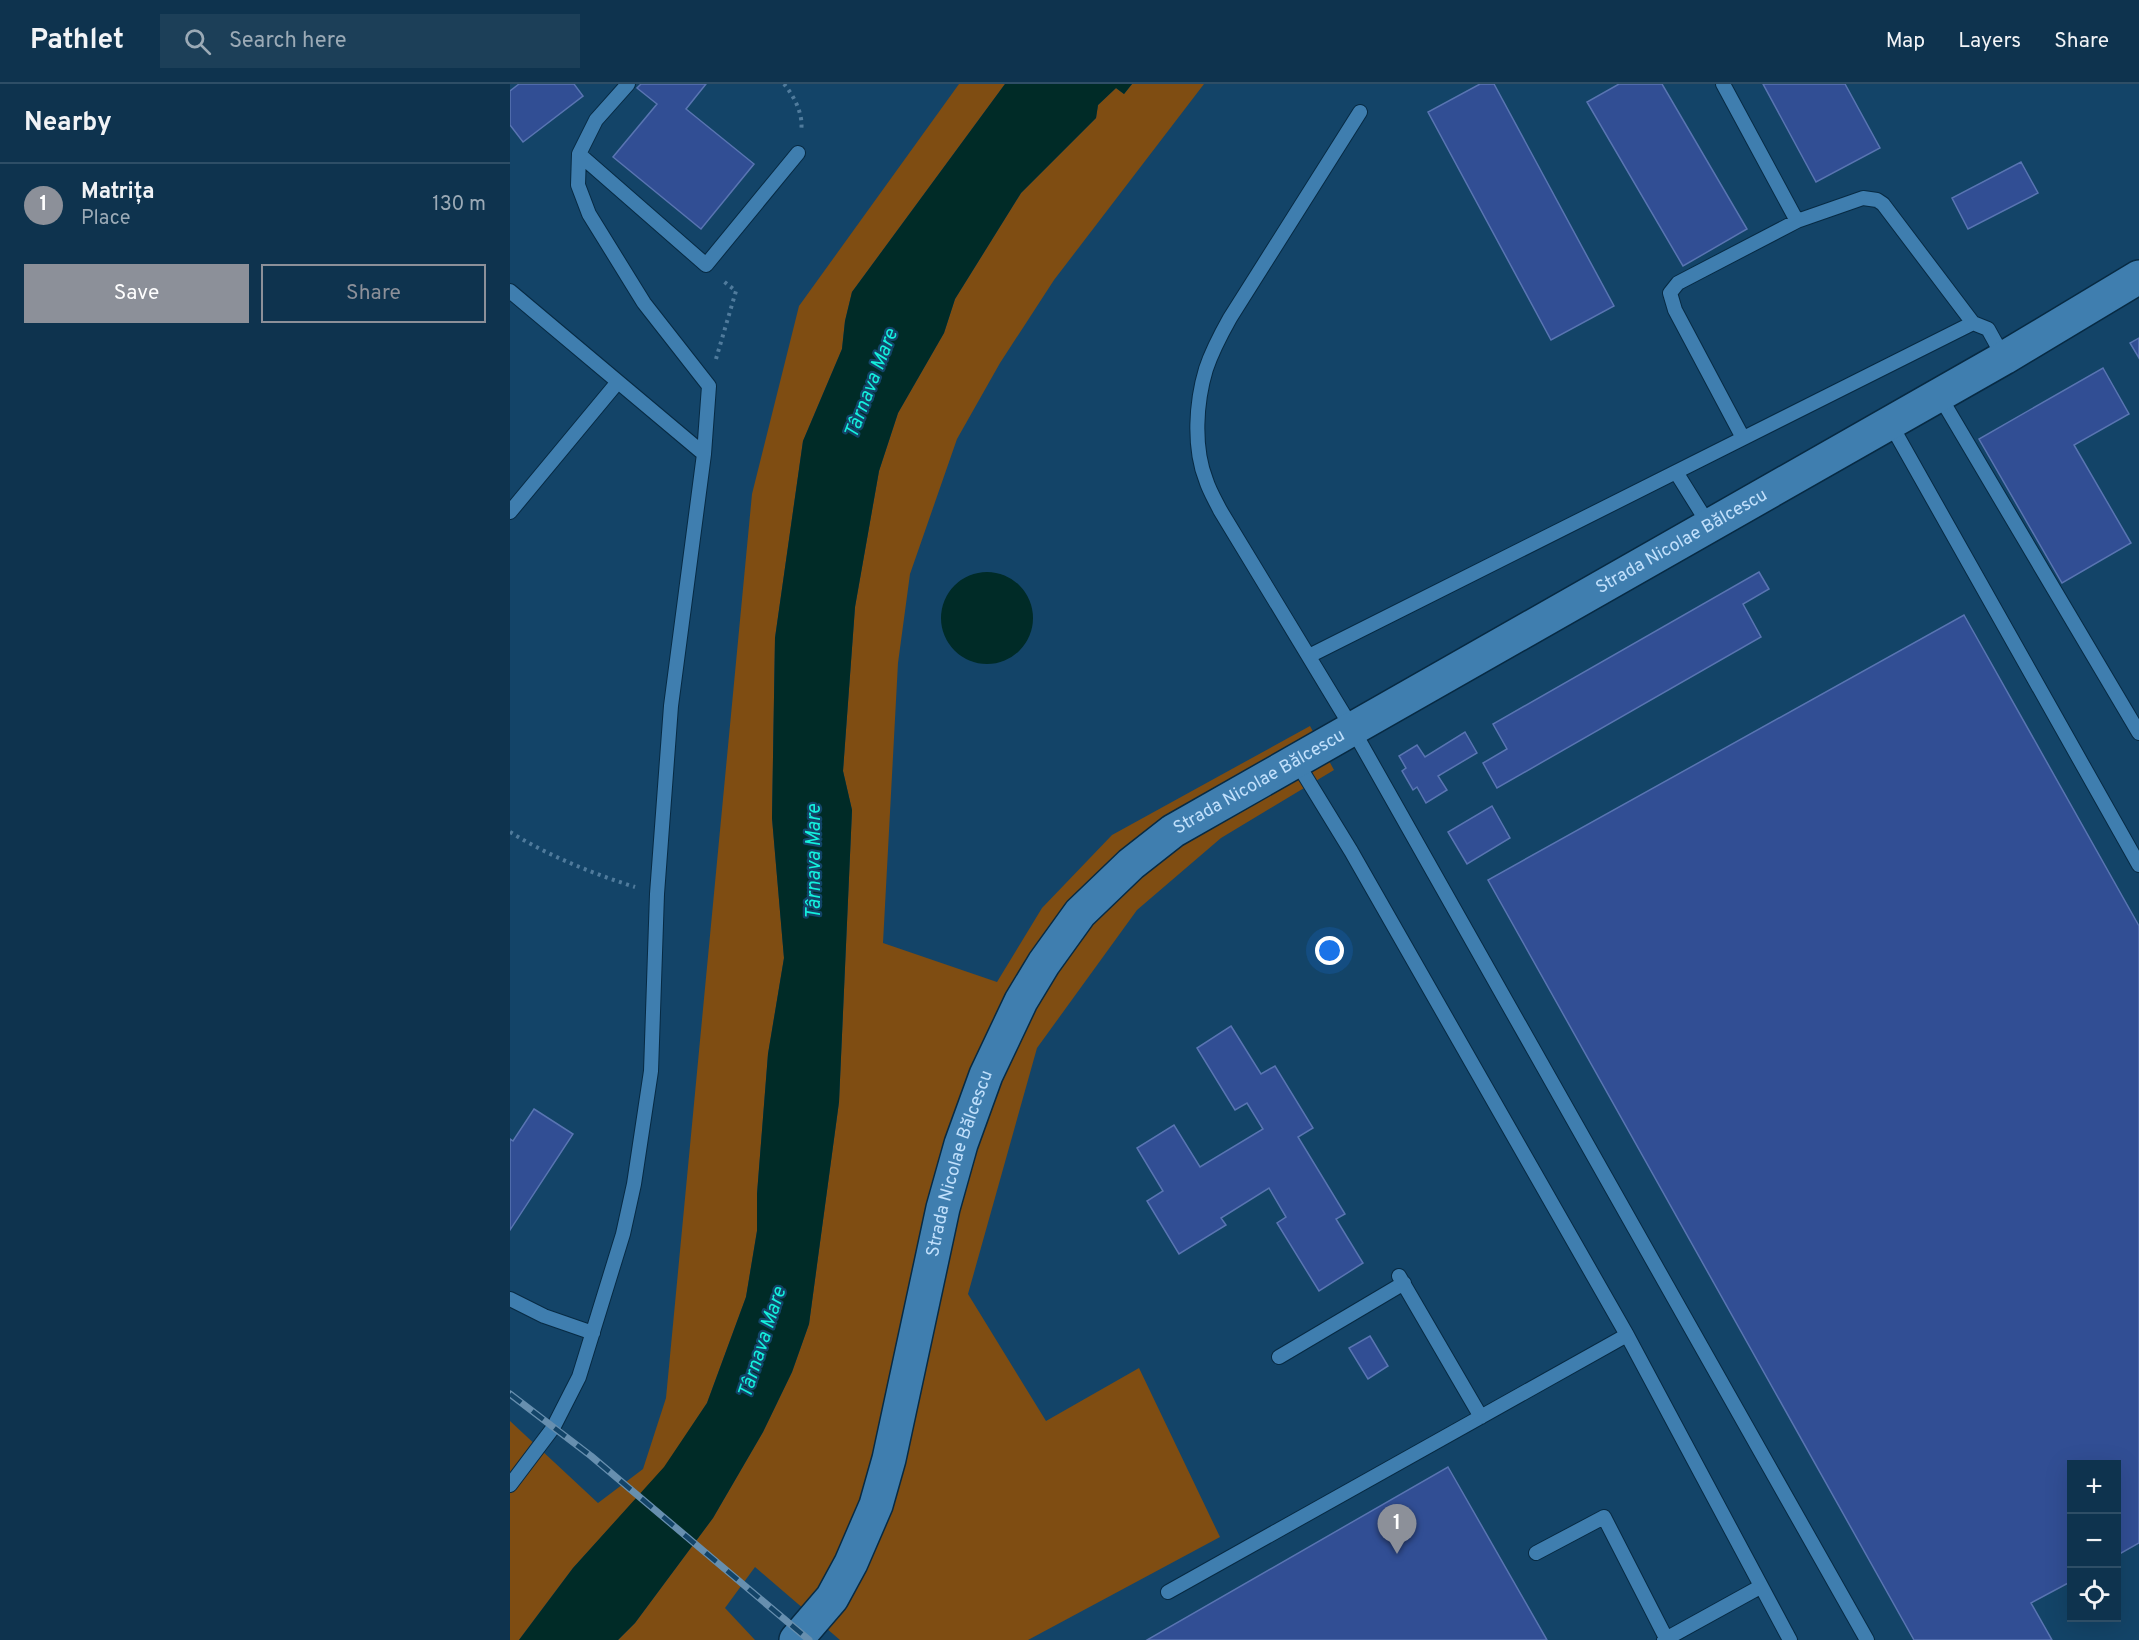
<!DOCTYPE html>
<meta charset="utf-8">
<style>
body{margin:0;font-family:Overpass,sans-serif;background:#1c3f58;color:#f1f3f6}
.controls{position:absolute;right:18px;bottom:18px;display:grid;overflow:hidden;border-radius:0px;box-shadow:0 6px 24px #0002}
.controls button{width:54px;height:54px;display:grid;place-items:center;padding:0;border:0;border-bottom:2px solid #2e4e66;background:#0e334e;color:#f1f3f6;font:30px sans-serif}
.you{position:absolute;left:820px;top:867px;width:21px;height:21px;margin:-15px;border:4px solid #fff;border-radius:50%;background:#1a73e8;box-shadow:0 0 0 9px #1a73e833}
.badge{display:grid;place-items:center;width:39px;height:39px;border-radius:50%;background:#8c9099;color:#fff;font-size:20px;font-weight:700}
.pin{position:absolute;translate:-50% -50px;filter:drop-shadow(0 2px 3px #0008)}
.pin::after{content:'';position:absolute;top:32px;width:21px;height:18px;background:inherit;clip-path:polygon(0 0,100% 0,50% 100%)}
.list{margin:0;padding:0;list-style:none}
h2{display:flex;justify-content:space-between;align-items:center;height:78px;margin:0;padding:0 24px;font-size:26px}
h2 small{font-size:20px;font-weight:400;color:#9baab6}
.list li{display:grid;grid-template-columns:39px 1fr auto;gap:18px;align-items:center;box-sizing:border-box;height:84px;padding:0 24px;border-top:2px solid #2e4e66}
.list b{display:block;font-size:22px;white-space:nowrap}
.list p{margin:0;font-size:20px;white-space:nowrap;color:#9baab6}
.list em{font-size:20px;font-style:normal;color:#9baab6}
.actions{display:flex;gap:12px;padding:18px 24px}
.actions a{flex:1;padding:14px 0;border:2px solid #8c9099;border-radius:0px;text-align:center;font-size:21px;color:#8c9099}
.actions .main{background:#8c9099;color:#fff}
.icon{flex:none;width:33px;height:33px;fill:none;stroke:currentColor;stroke-width:2;stroke-linecap:round;stroke-linejoin:round}
.map{position:relative;flex:none;width:1629px;height:1556px;overflow:hidden}
header{display:flex;align-items:center;gap:36px;box-sizing:border-box;height:84px;padding:0 30px;background:#0e334e;border-bottom:2px solid #2e4e66}
header strong{font-size:28px}
nav{display:flex;gap:33px;margin-inline-start:auto;font-size:21px}
.search{width:420px;height:54px;background:#1c3f58;display:flex;align-items:center;gap:15px;box-sizing:border-box;padding:0 21px;border-radius:0px;color:#9baab6;font-size:22px}
main{display:flex}
aside{flex:1;background:#0e334e}
.map>svg:first-child{display:block}
.green{fill:#7f4d12}
.water{fill:#002b27}
.building{fill:#314e94;stroke:#5975b2;stroke-width:1.5}
.lines{fill:none;stroke-linecap:round;stroke-linejoin:round}
.service-casing{stroke:#072a43;stroke-width:16}
.secondary-casing{stroke:#072a43;stroke-width:36}
.path{stroke:#507b9c;stroke-width:4;stroke-dasharray:3 4.5;stroke-linecap:butt}
.service{stroke:#3f7eaf;stroke-width:14}
.secondary{stroke:#3f7eaf;stroke-width:33}
.rail-casing{stroke:#678faf;stroke-width:7}
.rail{stroke:#134468;stroke-width:4.5;stroke-dasharray:14;stroke-linecap:butt}
.labels{text-anchor:middle;dominant-baseline:central;stroke-width:4.5;stroke-linejoin:round;paint-order:stroke}
.street-label{font-size:18px;fill:#c1e0fc;stroke:#134468}
.water-label{font-size:20px;font-style:italic;fill:#14f0dd;stroke:#134468}
</style>
<header>
<strong>Pathlet</strong>
<div class="search"><svg class="icon" aria-label="search" viewBox="0 0 24 24"><circle cx="10" cy="10" r="6"/><path d="M15 15l6 6"/></svg>Search here</div>
<nav><a>Map</a><a>Layers</a><a>Share</a></nav>
</header>
<main>
<aside>
<h2>Nearby<small></small></h2>
<ul class="list">
<li><span class="badge">1</span><div><b>Matrița</b><p>Place</p></div><em>130 m</em></li>
</ul>
<div class="actions"><a class="main">Save</a><a>Share</a></div>
</aside>
<div class="map">
<svg width="1629" height="1556" viewBox="0 0 1629 1556">
<rect width="100%" height="100%" fill="#134468"/>
<path class="green" d="M449,0H495L342,208L335,237L332,265L293,357L265,554L262,734L274,874L258,970L247,1110V1147L236,1213L197,1319L155,1383L63,1484L9,1556H0V1337L88,1419L133,1385L156,1314L242,410L289,222Z
M622,0H694L544,196L490,279L447,355L400,490L388,579L373,859L487,898L532,824L602,751L800,642L824,686L711,754L627,826L527,964L458,1210L536,1337L629,1284L710,1453L518,1556H330L245,1483L215,1524L245,1556H108L125,1539L203,1434L253,1348L282,1288L299,1240L329,1018L342,726L333,687L345,523L369,387L388,329L434,249L445,215L511,109L586,34L588,21L606,4L614,10Z"/>
<path class="water" d="M495,0H622L614,10L606,4L588,21L586,34L511,109L445,215L434,249L388,329L369,387L345,523L333,687L342,726L329,1018L299,1240L282,1288L253,1348L203,1434L125,1539L108,1556H9L63,1484L154,1383L197,1319L236,1213L247,1147V1110L258,970L274,874L262,734L265,554L293,357L332,265L335,237L342,208Z
M431 534a46 46 0 1 1 92 0a46 46 0 1 1-92 0Z"/>
<path class="building" d="M9,0H64L73,12L13,58L0,41V7Z
M131,0H196L176,25L244,80L191,145L103,73L147,20L127,4Z
M970,0H984L1104,222L1041,256L918,28Z
M1109,0H1152L1237,145L1173,182L1077,18Z
M1253,0H1335L1370,64L1306,98Z
M1511,78L1528,109L1458,145L1442,114Z
M1629,254V274L1620,259Z
M1593,284L1619,330L1564,361L1621,459L1552,499L1469,355Z
M1249,488L1259,505L1233,520L1251,553L987,704L973,679L997,665L983,640Z
M1454,531L1629,842V1459L1606,1472V1380H1562V1497L1521,1519L1542,1556H1404L978,796Z
M955,648L967,669L928,692L937,706L916,719L907,703L903,706L892,687L896,684L889,672L907,661L915,673Z
M982,722L1000,754L957,780L938,748Z
M721,942L751,990L765,982L803,1044L788,1053L835,1130L826,1135L853,1179L809,1207L767,1139L776,1133L759,1104L711,1134L716,1141L669,1170L637,1117L653,1107L627,1064L664,1041L690,1083L753,1045L737,1019L725,1026L687,964Z
M24,1025L63,1050L0,1146V1055L3,1057Z
M860,1252L878,1282L858,1295L839,1264Z
M938,1383L1037,1556H637Z"/>
<g class="lines">
<g class="service-casing">
<path id="service" d="M1213,0L1287,137
M850,28L720,234C711,250 702,267 696,285C686,318 683,363 696,396C699,406 705,416 710,426L842,644L1357,1556
M69,70L196,181L288,69
M0,207L194,370
M1429,311L1629,649
M1380,339L1629,781
M1233,354L1165,226L1160,209L1168,199L1287,137L1353,114L1367,116L1373,120L1463,239
M1166,388L1199,441
M0,428L107,299
M799,572L1463,239L1478,245L1494,274
M786,677L841,767L1117,1251L1280,1556
M889,1192L971,1333
M0,1215L34,1232L83,1249
M769,1273L894,1199
M0,1401L43,1344L69,1293L113,1150L124,1100L141,987L147,810L161,622L194,370L199,302L134,219L79,130L68,101L69,70L86,36L118,0
M1026,1469L1094,1433L1157,1556
M658,1508L1117,1251
M1154,1556L1250,1503"/>
</g>
<g class="secondary-casing">
<g id="secondary">
<path id="s1" d="M286,1556L322,1514L341,1479L366,1421L379,1375L433,1124L451,1060L476,991L511,917L534,879L570,829L621,780L663,747L1494,274L1629,193"/>
</g>
</g>
<path class="path" d="M274,0C284,12 294,31 291,47
M206,275L226,207L212,196
M0,748C39,772 81,789 125,803"/>
<use href="#service" class="service"/>
<use href="#secondary" class="secondary"/>
<g class="rail-casing">
<path id="rail" d="M0,1310L81,1372L299,1556"/>
</g>
<use href="#rail" class="rail"/>
</g>
<g class="labels">
<g class="street-label">
<text stroke="none"><textPath href="#s1" startOffset="1500">Strada Nicolae Bălcescu</textPath></text>
<text stroke="none"><textPath href="#s1" startOffset="1014">Strada Nicolae Bălcescu</textPath></text>
<text stroke="none"><textPath href="#s1" startOffset="510">Strada Nicolae Bălcescu</textPath></text>
</g>
<g class="water-label">
<text transform="translate(362 300) rotate(-69)">Târnava Mare</text>
<text transform="translate(305 778) rotate(-90)">Târnava Mare</text>
<text transform="translate(253 1259) rotate(-72)">Târnava Mare</text>
</g>
</g>
</svg>
<div class="controls">
<button>+</button>
<button>−</button>
<button><svg class="icon" aria-label="locate" viewBox="0 0 24 24"><circle cx="12" cy="12" r="6"/><path d="M12 2v4M12 18v4M2 12h4M18 12h4"/></svg></button>
</div>
<div class="you"></div>
<div class="pin badge" style="left:887px;top:1470px">1</div>
</div>
</main>
